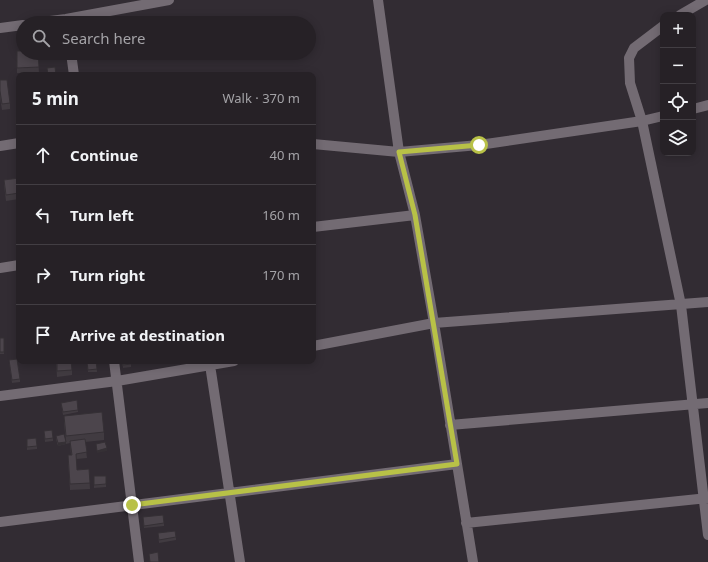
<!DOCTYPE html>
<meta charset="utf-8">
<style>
body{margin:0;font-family:"Noto Sans",sans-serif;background:#322e32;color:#f1f3f6}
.controls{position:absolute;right:12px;top:12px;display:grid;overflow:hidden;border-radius:8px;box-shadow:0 2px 10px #0003}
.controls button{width:36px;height:36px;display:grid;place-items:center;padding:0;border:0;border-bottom:1px solid #423e43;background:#262126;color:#f1f3f6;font:20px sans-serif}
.stop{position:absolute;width:12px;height:12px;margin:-9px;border:3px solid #b8c147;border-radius:50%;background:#fff}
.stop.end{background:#b8c147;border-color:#fff;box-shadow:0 1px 4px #0008}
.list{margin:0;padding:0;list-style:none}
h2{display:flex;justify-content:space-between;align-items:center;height:52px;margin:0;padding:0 16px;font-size:17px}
h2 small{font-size:13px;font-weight:400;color:#a4a3a7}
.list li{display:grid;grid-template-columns:26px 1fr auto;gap:12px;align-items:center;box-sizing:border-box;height:60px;padding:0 16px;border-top:1px solid #423e43}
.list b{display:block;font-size:15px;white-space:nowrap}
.list em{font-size:13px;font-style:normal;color:#a4a3a7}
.icon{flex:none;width:22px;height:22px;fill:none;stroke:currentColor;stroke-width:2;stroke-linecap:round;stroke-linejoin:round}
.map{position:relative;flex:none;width:708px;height:562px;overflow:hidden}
.search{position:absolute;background:#262126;box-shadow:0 2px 10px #0003;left:16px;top:16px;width:300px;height:44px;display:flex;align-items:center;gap:10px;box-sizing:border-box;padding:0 14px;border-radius:22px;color:#a4a3a7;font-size:15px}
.panel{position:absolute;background:#262126;box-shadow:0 2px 10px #0003;left:16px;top:72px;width:300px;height:292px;border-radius:8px}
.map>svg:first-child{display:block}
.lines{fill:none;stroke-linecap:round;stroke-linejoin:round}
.minor{stroke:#736b73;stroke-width:10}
.wall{fill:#413b41}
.shaded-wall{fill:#353035}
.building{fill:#4c454c;stroke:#353035}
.route{stroke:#b8c147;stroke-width:5}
</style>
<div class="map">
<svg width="708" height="562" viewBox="0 0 708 562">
<rect width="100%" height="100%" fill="#322c33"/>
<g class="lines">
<path class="minor" d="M378,0L399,152L415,215L434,323L473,562
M680,15L706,0
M34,23L66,19L169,0
M663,26L634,48L629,58L630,83L642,121L681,305L708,535
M0,28L23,25
M71,53L74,75
M693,109L708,105
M313,144L399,152L479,145L642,121L663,116
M0,146L19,143
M313,227L415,215
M0,268L19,265
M313,346L434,323L708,302
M114,361L139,562
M210,365L240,562
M0,396L117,381L234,361
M450,425L708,403
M0,522L457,464
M466,523L708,498"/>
</g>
<path class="wall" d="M17,51L38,53L39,73H17Z
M0,80L10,103V109L2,110L0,97Z
M19,116V127H16V117Z
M19,178V199L6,201L4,185V180Z
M0,338H4V354H0Z
M9,360L20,379V382L12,383Z
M56,361H65L72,370V375L57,377Z
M96,361L97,372H88L87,362Z
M122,361H131V367L123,368Z
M146,361H161V363L147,364Z
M61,403L78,410V412L63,415Z
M64,416L104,432V440L85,442L87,458L76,459L77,470L89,469L90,489L70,490L68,460L71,455L70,443L66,444V442V444L58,446L56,439V436L66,441L64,424Z
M44,431L53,438V441L45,442Z
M27,439L37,446V449L27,450Z
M94,476H106V487L94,488Z
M143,517L164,523V526L144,528Z
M158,533L176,537V540L159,543Z"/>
<path class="shaded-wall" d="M66,442V444L58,446V443Z
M107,448V451L97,453V451Z"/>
<path class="building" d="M17,51H23V53H38L39,67L17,68Z
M55,67L56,75H48L47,68Z
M0,80H7L10,103L2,104L0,91Z
M19,116V124L16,125V117Z
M19,178V193L6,195L4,180Z
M0,338H4V352H0Z
M17,359L20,379L12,380L9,360Z
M57,361H71L72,370L57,371Z
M96,361L97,369L88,370L87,362Z
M122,361H131V364L123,365Z
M77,400L78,410L63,412L61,403Z
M102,412L104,432L66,436L64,416Z
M52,430L53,438L45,439L44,431Z
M64,434L66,442L58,443L56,436Z
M36,438L37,446L27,447V439Z
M85,439L87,452L76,454L77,470L89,469L90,483L70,484L68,455H72L70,441Z
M105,442L107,448L97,451L96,444Z
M94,476H106V484L94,485Z
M163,515L164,523L144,526L143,517Z
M175,531L176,537L159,540L158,533Z
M158,552L159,562H150L149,554Z"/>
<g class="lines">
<path class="route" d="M132,505L457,464L415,215L399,152L479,145"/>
</g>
</svg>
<div class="controls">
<button>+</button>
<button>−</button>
<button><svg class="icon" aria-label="locate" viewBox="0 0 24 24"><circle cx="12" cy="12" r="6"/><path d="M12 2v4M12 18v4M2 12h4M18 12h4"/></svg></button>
<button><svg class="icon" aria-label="layers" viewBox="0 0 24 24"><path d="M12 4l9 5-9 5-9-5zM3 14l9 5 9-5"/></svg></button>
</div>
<div class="stop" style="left:479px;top:145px"></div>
<div class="stop end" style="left:132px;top:505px"></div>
<div class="search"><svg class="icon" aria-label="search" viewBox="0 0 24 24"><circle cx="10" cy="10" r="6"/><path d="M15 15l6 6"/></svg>Search here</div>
<section class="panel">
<h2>5 min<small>Walk · 370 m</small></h2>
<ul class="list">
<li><svg class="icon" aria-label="ahead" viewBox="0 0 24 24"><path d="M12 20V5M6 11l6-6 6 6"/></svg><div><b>Continue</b></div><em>40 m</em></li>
<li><svg class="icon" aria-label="left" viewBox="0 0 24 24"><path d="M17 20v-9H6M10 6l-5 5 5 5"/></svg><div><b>Turn left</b></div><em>160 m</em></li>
<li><svg class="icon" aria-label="right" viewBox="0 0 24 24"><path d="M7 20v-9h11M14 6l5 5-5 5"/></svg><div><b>Turn right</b></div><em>170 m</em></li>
<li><svg class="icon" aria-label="arrive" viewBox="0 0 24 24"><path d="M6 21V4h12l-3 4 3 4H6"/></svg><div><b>Arrive at destination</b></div></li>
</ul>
</section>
</div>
